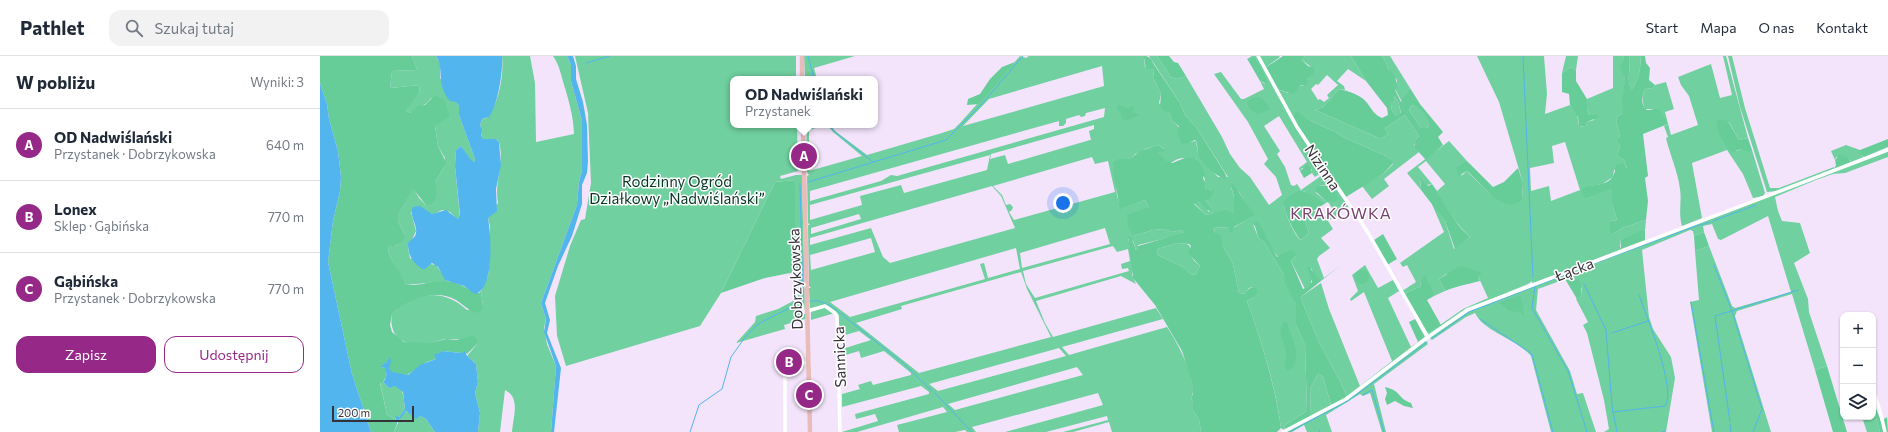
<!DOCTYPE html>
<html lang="pl">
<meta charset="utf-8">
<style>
body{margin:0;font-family:Commissioner,sans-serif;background:#f2f2f3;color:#1f2937}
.controls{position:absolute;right:12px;bottom:12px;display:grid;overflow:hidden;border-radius:8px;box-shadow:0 1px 3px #0004}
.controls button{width:36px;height:36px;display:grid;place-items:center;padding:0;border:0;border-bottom:1px solid #e0e1e3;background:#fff;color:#1f2937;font:20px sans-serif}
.scale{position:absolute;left:12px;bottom:10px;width:82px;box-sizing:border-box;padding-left:4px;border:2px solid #37313a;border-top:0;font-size:11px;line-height:14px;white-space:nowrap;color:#37313a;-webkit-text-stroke:3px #fff;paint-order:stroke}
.you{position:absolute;left:743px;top:147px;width:14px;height:14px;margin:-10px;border:3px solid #fff;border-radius:50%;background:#1a73e8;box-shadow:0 0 0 6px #1a73e833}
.badge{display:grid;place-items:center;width:26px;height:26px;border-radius:50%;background:#962888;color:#fff;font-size:13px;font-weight:700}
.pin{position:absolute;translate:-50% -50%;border:2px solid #fff;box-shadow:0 1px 4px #0006}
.popup{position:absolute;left:410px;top:20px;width:148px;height:52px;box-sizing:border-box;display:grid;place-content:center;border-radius:8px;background:#fff;filter:drop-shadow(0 1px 3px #0005);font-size:13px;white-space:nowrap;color:#747a83}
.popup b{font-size:15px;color:#1f2937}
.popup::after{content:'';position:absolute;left:50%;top:100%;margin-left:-8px;border:8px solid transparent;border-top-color:#fff}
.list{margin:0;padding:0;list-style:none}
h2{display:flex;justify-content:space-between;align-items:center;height:52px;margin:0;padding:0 16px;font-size:17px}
h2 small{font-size:13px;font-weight:400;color:#747a83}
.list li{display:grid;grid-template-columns:26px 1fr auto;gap:12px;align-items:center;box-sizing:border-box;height:72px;padding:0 16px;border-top:1px solid #e0e1e3}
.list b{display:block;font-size:15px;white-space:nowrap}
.list p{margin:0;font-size:13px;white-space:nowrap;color:#747a83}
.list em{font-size:13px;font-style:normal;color:#747a83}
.actions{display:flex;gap:8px;padding:12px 16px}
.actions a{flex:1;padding:9px 0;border:1px solid #962888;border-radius:12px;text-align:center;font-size:14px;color:#962888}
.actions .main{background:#962888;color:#fff}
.icon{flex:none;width:22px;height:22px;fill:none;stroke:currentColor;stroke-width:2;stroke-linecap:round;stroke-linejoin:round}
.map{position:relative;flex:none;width:1568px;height:376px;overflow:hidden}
header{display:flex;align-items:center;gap:24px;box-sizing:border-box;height:56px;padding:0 20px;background:#fff;border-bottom:1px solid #e0e1e3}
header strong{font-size:19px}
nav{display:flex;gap:22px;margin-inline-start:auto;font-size:14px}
.search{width:280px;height:36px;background:#f2f2f3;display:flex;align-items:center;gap:10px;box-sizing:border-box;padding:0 14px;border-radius:12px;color:#747a83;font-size:15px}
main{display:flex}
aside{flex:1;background:#fff}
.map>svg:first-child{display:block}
.green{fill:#70d09f;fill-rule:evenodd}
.forest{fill:#66cd99;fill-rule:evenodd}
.water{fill:#53b5ed}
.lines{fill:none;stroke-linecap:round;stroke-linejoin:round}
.stream{stroke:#53b5ed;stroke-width:1}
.minor{stroke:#fff;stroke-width:3.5}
.major{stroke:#e8bcb8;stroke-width:4.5}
.labels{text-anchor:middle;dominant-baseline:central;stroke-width:3;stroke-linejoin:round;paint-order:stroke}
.street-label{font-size:15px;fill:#37313a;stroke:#fff}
.park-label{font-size:15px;fill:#053420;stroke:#fff}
.neighbourhood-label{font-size:16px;letter-spacing:1px;fill:#77406e;stroke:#fff}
</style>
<header>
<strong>Pathlet</strong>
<div class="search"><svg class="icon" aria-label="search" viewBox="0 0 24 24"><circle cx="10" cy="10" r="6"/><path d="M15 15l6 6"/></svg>Szukaj tutaj</div>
<nav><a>Start</a><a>Mapa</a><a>O nas</a><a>Kontakt</a></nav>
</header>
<main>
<aside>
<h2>W pobliżu<small>Wyniki: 3</small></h2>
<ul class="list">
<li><span class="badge">A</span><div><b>OD Nadwiślański</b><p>Przystanek · Dobrzykowska</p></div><em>640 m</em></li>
<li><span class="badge">B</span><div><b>Lonex</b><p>Sklep · Gąbińska</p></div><em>770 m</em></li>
<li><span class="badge">C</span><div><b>Gąbińska</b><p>Przystanek · Dobrzykowska</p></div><em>770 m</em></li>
</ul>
<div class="actions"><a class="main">Zapisz</a><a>Udostępnij</a></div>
</aside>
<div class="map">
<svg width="1568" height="376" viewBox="0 0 1568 376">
<rect width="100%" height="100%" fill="#f3e4fc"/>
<path class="green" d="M92,0H116L120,8V22L139,50V59L155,103L154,106H152L141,90L136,94L135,110L140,162L137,163L130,156L122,154L114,158L91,156L96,175L88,192L90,202L107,211L110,208L116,209L127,225L86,229C82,214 68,205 68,191L78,189L85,179L78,165V159L93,132L99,142L106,149L115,126L125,110V102L118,90L115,70L123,63L111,42C106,50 98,51 90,57L85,53L99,37L100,29L70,32L72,15L97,14Z
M182,0H210L215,27L216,86L254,78C253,59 250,50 245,32C241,20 240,10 233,0H247L251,9V25L262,65V114L259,126L257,149L221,247L226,263L224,272L227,288L236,310L231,376H192C193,361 201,342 185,334L180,376H158L160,357L155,337L158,326L156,308L147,300L158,287C147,284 139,283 128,283C121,283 116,286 110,287C87,291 68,284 72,258C96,237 122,231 147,254L163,250L161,235L168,220L170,204V170L168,162L178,147C174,126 185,108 179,86L176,83H163C160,79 162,74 160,69L162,63L167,62C179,47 184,19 182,0Z
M255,0H476V23H413V69H477L478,115L460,120L461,123L476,119H482L485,253V255L484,248L481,249V258H486L485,263L464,269L465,273L416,287L435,266L436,260L458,253L477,243L479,237L478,216H475V124L455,126L401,237L380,270L246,310L237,280L235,240L250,190L261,164L265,163L271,127L268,57Z
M484,0H535L494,12L497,23H485Z
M700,0L706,2L709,0H820L824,2L825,11L833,13L834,15L833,22L841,38L839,47L849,57L853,66L857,69L870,86L876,85L878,98L896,119L898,121H908L876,71L865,59L860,47L829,0H837L851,21L857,23L866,20L902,81L910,98L920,112L930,121L949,149L962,139L956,121L944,108L948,103L928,66L894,18L901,16L921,43H924L944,33L940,25L945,28L943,18L936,2L929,3V6L927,3L932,0H937L976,72L1004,115L995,121L992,117V113L982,112L980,115L979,112L987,106L959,60L944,70L960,95L957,98L965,111L971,129L974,130L977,128L981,134L1005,117L1029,151H1028L1008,165L1013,173L1001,182L1010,192L999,200L997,203L1004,222L1021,209L1001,225L995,221L991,212V229L985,233L971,205L976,200L968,194L958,201L933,168L938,181L944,186L964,219L976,249V269L985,289L987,355L965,369L964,374L961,372C956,332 941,283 927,245L934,241L933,231L929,232L925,238L919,237L913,208L893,172L909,171L910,174L934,159L919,136L911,131L914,141V158L894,157L886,159L874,147L879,146L889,156L892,152L885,144L891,133L887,135L885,133C887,125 881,108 875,102C871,103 869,102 865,102C851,101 852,116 838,97L844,93L839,89L825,93L824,95L815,98L812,102L799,104L794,109L797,140L801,152L825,144L829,151L813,180L833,174L844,173L852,176L862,174L863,178L818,189V193L816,194L813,185L808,182L812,201V219L816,228L801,220L716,245L725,267L733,281L836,252L843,263L742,291L749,299L847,271C856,284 880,328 871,342L873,347V354L879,364L881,376H792L789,366L753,376H743L788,364L787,360L726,376H685L783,349L778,337L652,371L656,376H647L645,374L635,376H579L577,369L627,356L623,351L537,376H522L558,365L555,358L536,363L535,358L609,338V336L601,330L522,351V338L540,333L538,329L551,325L553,329L591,319V317L564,295L541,302L539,295L519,301V294L551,284L539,275L522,280V276H520L518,259L503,249L490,253L489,232H491L489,230L488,169H490L488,167L487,120L489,119C482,113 488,80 487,69H506L489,74V115L542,100L513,76L507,69H510L515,75L547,99L622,77L634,73L641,66ZM782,10L784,30L643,70L669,43ZM785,52L784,61L577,120L571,119L561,125L490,145V135L739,65V70H743L746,67V63L759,59L761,61L765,60L766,57ZM774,69V73L769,75L771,84H770L688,108L685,99L670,103L671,98ZM670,99L667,114L584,137L581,129L540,140L542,149L490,164V149ZM772,101L775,108L788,105L795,136L694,164L689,156L692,154L693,151L690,148L686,149L682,139L673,130ZM997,129H1008L1016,136L1006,145L996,137ZM672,130L681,140L695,172L570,207L563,201L551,172L490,189V182ZM979,134L986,136L1006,147L1008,146L1014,155L1006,161L1004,159L1001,161L996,155H993L986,151L984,162L989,177L981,184C975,181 965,157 964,150C964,144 974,136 979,134ZM539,158L541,163L491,178V172ZM785,172L790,188L702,212L700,197ZM551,182L555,196L491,214L490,199ZM793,190L797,196L808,193L810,205L801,208L802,213L808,212L809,215L715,242L706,228L703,215ZM696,192L700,213L668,222L664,207L660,208L665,223L530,261L510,246ZM701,216L707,233L731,281L599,317L536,267L582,253L581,250ZM739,292L746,300L618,335L609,328ZM757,311L763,319L635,354L628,348Z
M939,0H959L960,1L945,12Z
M985,0H1031L1046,25L1028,13L1017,25L1024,30L1025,34L1019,33L1003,51L995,54L1061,83L1068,78L1065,72L1085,59L1099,80L1094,86V89L1099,96L1064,123L1069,130L1052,143L1042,130L1063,118L1073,108L1066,100L1021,80L1018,77L993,66L980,58L979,72L957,33L968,37L979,30H983L987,23L993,19L991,11L982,4ZM1007,19L1018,29L1007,39L1009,42L1004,46L1000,43L998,44L991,33L996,28L998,29Z
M1062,0H1070L1090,32L1082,46L1075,33L1077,24L1068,13L1066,6Z
M1157,0H1224L1227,38L1225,58L1250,49L1257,58L1259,70L1266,71L1267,66L1274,64V59H1269L1267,54V43L1293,32V0H1304L1301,9L1305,22L1304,55L1303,57L1298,60L1296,65L1300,81L1298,84L1300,90L1297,100L1304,104L1307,112L1304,111L1294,114L1293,121L1282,128L1264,131L1266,143L1292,131L1293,133L1292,148L1297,164L1291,165L1293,178L1302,172L1326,164L1325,175L1301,183L1300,191L1302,193L1216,226L1212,227V225L1208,228L1150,252L1109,280L1107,278L1143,253L1168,242L1158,220L1126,218L1119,223L1125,235L1114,240L1105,220L1100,224L1101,230L1084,238L1082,235L1096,226L1087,209L1083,211L1080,207L1124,176L1111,146L1125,165L1134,193L1150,181C1136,168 1126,151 1117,135L1125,128L1106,105L1098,111L1112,128L1107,129L1102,122L1100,124L1101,134L1087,117L1129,85L1147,105L1141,120L1147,115L1168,136L1188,148L1202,144L1203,127L1179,46ZM1245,86L1260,134L1231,145L1229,130L1211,135L1210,112L1234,107L1232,90Z
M1246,0H1258L1256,14L1251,11L1242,17Z
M1309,0H1320C1322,9 1318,25 1312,33C1305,24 1312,11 1309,0Z
M1403,0H1406L1428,82L1419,84L1409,66L1396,65L1404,88L1417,95L1421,93L1432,94L1445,137L1443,140L1433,142L1423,118L1407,94L1372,107L1382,162L1362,170C1358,156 1362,146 1360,133C1358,116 1350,99 1346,82L1348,81L1344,70L1348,68L1332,53H1325C1322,46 1322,40 1325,33L1333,32L1335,29L1346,26L1354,53L1345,56L1351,79L1378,69L1369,40L1361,29L1358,21L1391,8L1400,42L1412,39Z
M1408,0H1412L1425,52L1450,132H1459L1514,111V113L1457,135L1447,136L1420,51Z
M1073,39L1078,45L1081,58L1076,60L1072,55L1071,48L1075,45Z
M1092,49C1101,51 1107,61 1109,70L1107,72H1101L1089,54Z
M1526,89L1540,94L1542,100L1544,101L1531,106L1530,104L1516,101L1515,104L1511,95Z
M1568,95V101L1525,117L1513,118L1496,124L1455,141L1458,155L1462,165L1480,167L1490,197L1474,207L1488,243L1489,256L1507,310L1495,314L1472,238L1417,255L1415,260L1451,376H1392L1370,246L1379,244L1375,195L1389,190L1412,250L1415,252L1471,236L1448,160L1401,184L1398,183L1392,168L1383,170L1384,176L1374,180L1373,175L1370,174L1322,194L1329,261L1333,273L1351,301L1355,322L1346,376H1284L1289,373L1284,344L1267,277L1263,269L1268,266L1256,243L1261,240L1262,232L1251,221L1218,233L1216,254L1250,315L1257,338L1263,337L1276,376H1231L1211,300C1197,283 1164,276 1155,257L1146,261L1112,284L1110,281L1151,254Z
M857,187C877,188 866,191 873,203C874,205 878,208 880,210L875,219L870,218L865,212L838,199L837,196L838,193Z
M1045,209L1058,232L1073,224L1079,235L1068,242L1091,291L1105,281L1027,341L1020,325L999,286L981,243L982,240L1001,227L1009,253L1040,330L1072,305L1044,236L1031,245L1030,243L1038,235L1032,219Z
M504,251L515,257L491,264V256Z
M1105,284L1108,288L1054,328L1066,376H1062L1050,337L1043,340L1040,338L1006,359L1012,376H987L984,369L972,376H966L1024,346Z
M998,318L1003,321L1011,349L991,360L990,333Z
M60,326H63L69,332C84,323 84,345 85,353L79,361H75V363L67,359Z
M1553,343L1555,350L1553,351L1560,376H1547L1542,361H1553Z
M85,355L97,361L100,360L106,363L115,376H74L81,360Z"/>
<path class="forest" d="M0,0H92L97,14L72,15L70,32L100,29L99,37L86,54L90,57L98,50L105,49L115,39L124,44L130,60L115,70L118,90L126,106L125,110L115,126C117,135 119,148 106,149L93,133L78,159V165L85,179C83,188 77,190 68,191C68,205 82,213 86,229C100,230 113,224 127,225C140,226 147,234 159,237L161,235L163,250L161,255L158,257C146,253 145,250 136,244C115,232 88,244 72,258L70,269L72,276L84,286L109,287L127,283L137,284L153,279L156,282L158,287L147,298L145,296L141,297L122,295L116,301V303L107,306L87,319L74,318L70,315L67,306L62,310L61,311L66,312V321L63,326L60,327L67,359L75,363L77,368L74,376H51L32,318L8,206L13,165L20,135L21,121L18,95L9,63L7,48L0,27Z
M820,0C827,0 831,0 833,7L860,47L865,59L876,71L905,117L907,122C899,124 881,107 878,98C877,94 878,90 876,85L875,84L866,88L861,87L857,75L859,70L853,66L849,57L844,55L840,50L841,38L833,22L834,15L833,13H826L824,2Z
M837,0H849L854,6L858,7L866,20L857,23L851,21Z
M963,0H985L982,4L988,10L994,12V19L987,23L988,27L985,29L979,30L977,35L972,38L957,33L945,12Z
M1031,0H1062L1066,6L1068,13C1076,18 1076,23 1077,31L1075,34L1081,46L1090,32L1100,48L1123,76L1118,81L1123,89L1106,104L1095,92L1094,86L1099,80L1085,59L1065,72L1068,78L1061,83L995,54L1003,51L1019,33C1029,35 1043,40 1048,48C1052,54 1055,59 1062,62L1068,59L1067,52L1046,25ZM1074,40L1078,45L1081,57L1076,60L1072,55L1071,48L1075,45ZM1092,49C1100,51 1107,61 1109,70L1107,72H1101L1089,54Z
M1304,0H1309C1312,11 1305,24 1312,33C1318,25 1322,9 1320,0H1325L1326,7L1330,12L1329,24L1335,29L1333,32L1325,33C1322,40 1320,49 1327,54L1339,53L1348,68L1323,78L1328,120L1325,122L1328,145L1326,164L1302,172L1293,178L1290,176V167L1291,165L1297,164L1292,148V132L1266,143L1261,135L1264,131C1273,128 1288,130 1293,120C1296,116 1294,112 1297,108L1303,107L1306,112H1307L1304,104L1297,100L1300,90L1297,84L1300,81L1296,65L1298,60L1303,57L1302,46L1305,22L1300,11Z
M933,1L936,2L947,24V28L940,25L929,6V3Z
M695,6L659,48L647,49L648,43L660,38L670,23L682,11Z
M1251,11L1256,14V25L1267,43V54L1269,59H1278L1279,61L1267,66L1266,71L1259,70L1258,61L1250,49L1249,38L1242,36V17Z
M940,41L947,47L950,53L938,59L929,52L927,46L931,42Z
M799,49L808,52L814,50L813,56L819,59L808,64L802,63L800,56L796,52Z
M976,55L993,66L1018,77L1021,80L1066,100L1073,107L1063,118L1026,141L979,72L974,61Z
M1398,63L1408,65L1419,84L1428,82L1432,94L1428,96L1421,93L1413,96C1404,94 1397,74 1396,65Z
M1568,83V91L1544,101L1540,98V94Z
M839,89L846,95L838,97L846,105H849L852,107L865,102H875L880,107L885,118L883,122L886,128L885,133L894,134L890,143L885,144L892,152L891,155L886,154L879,146L874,148L886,159L905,154L914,158V141L911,130L913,128L935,159L914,171L913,175L909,177V171L893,172L895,176L901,180L903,190L913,208L919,237L925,238C928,233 932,229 937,233L938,235L934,241L927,245C941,283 956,333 961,372L957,376H881L879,364L873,354V347L871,342L873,338L872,326L862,295L835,249L813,222L808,180L811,181L816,194L818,193V190L863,177L862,174L852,176L844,173L833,174L813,180L808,170L807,159L829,151L825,144L800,153L793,115L794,109L792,107L799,103L812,102C817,95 831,91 839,89ZM857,187L869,188L871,190L868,197L880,210L875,219L870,218L865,212L838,199L837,196L838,193Z
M1520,98L1527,101L1531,106L1514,113L1516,109L1515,104Z
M1147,105L1173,131L1184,126L1198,112L1203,127L1202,144C1182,160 1161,126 1147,115L1138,120L1136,112Z
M987,109L991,111L992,117L984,122L980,115Z
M1100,122H1102L1108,130L1112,128C1125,145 1133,167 1150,181L1135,193L1125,165L1101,134Z
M475,124V216L445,222L401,237L455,126Z
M997,129L1011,130L1016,136L1018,143L1015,146L1006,145L995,135Z
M979,134L989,137L1006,147L993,155L986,151L984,162L989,177L981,184C976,180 962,153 964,146C966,142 975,135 979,134Z
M938,165L957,201L968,194L974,195L976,200L971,205L983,233L988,231L992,226L987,213L988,210L1001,225L982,240L981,243L999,286L1020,325L1027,341L1011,349L1003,321L998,318L990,333L991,360L964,374L965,369L987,355L985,289L976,269V249L965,227L964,219L944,186L938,181L934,166Z
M1321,175H1325V184L1301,193V183Z
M1384,176L1389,190L1375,195L1374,180Z
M1063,178L1077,203L1067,209L1054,184Z
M1142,210L1160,216L1162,218L1158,220L1160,225C1148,228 1137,230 1125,235L1119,223L1138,211Z
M1035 221a7 7 0 1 1 14 0a7 7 0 1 1-14 0Z
M1106,218C1107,228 1113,231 1114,240L1107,244L1121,269L1107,278L1084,238L1101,230L1100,224Z
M1251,220C1262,225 1262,228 1261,240L1257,243L1245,223Z
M1197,240H1200L1203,249L1204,261L1200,256L1189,255L1179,246Z
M1095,263L1105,281L1098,286L1089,266Z
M963,266L967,267C971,280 985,306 968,315C963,309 967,304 966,297C965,284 957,281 963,266Z
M1507,310L1527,376H1513L1495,314Z
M1065,331C1082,335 1077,342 1091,347L1093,352L1084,350L1075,345L1067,349L1065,343L1067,337Z
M1555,350L1561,365L1567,361L1568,376H1560L1553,351Z"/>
<path class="water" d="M116,0H182C183,16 178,48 169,61L162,63L160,69L162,74L161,79L163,83H176L179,86L181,109L176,133L177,155L168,162C171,178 175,233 155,238L144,230L125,224L118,211L112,207L105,213H102C92,206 88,199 88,187C90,185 93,182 95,180C100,171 88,161 93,151L100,150L112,158L126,154L138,163L140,159L135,110L136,94L141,90L152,105L154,106L155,103L139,59V50L136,46L130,45C115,27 125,14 116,0Z
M247,0H253L256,10V23L263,46L267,69L268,106L267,117L262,129V148L252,180L238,210L225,247L230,264L227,277L241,312L234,376H231L236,310L224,276L226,263L221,247L257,149L259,126L262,114V65L251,25V9Z
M0,27L7,48L9,63L18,95L21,121L20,135L13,165L8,206L32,318L51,376H0Z
M122,295L141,297L145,295L147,300L156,308L158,326L155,337L160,357L158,376H115L106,363L100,360L96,363L86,355L76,368L75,360L79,361L85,353L83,336L75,330L69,332L63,326C67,322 67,317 65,312L61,311V310L67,306L70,301L71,305L69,312L72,316L88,319L100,309L116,303L114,298H118Z"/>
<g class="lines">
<path class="stream" d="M488,0L494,23
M1203,0L1213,222
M266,7L290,0
M509,69L514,75L553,106
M488,126L626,84L661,49L703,0
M1393,165L1436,149
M1394,209L1412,255L1442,353L1433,376
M1259,213L1370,172L1390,166
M1264,228L1286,274L1292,350L1297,376
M1215,230L1212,252L1248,315L1267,376
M490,245H499L511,250L579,304
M1371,246L1394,376
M1160,263L1212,298L1233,376
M1292,277L1328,265
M1111,283L1149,256L1247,218
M581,305L612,335
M615,337L652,376
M1043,339L1052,334L1064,376
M1293,356L1345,350C1357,334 1326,259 1319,239
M1410,366L1395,260L1478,234
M1410,369L1411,376
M999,374L1000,376
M370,376L379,349L402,333L411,301L426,280L438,268L483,245L480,128
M969,376L1028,345L1107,286
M1342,376L1345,375"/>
<path class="minor" d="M938,0L977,71L1047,175L1108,281
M487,255L505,250L515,257L517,260L520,376
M1553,334L1560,355L1565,376
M465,376V311L489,306
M963,376L1026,343L1108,281L1147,254L1568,94"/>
<path class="major" d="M482,0V23
M483,69L490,376"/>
</g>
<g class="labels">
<g class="street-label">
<text transform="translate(1003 111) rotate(56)">Nizinna</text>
<text transform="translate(1254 213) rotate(-21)">Łącka</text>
<text transform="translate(475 223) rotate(-92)">Dobrzykowska</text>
<text transform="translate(519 301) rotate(-92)">Sannicka</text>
</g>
<g class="park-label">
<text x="357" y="125">Rodzinny Ogród<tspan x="357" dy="17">Działkowy „Nadwiślański”</tspan></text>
</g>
<g class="neighbourhood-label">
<text x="1021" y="156">KRAKÓWKA</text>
</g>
</g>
</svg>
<div class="controls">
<button>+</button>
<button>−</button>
<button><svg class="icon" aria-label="layers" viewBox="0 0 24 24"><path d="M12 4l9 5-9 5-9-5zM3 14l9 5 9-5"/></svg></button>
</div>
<div class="scale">200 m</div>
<div class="you"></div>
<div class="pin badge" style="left:484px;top:100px">A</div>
<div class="popup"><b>OD Nadwiślański</b>Przystanek</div>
<div class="pin badge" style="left:469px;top:306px">B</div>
<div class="pin badge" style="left:489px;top:339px">C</div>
</div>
</main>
